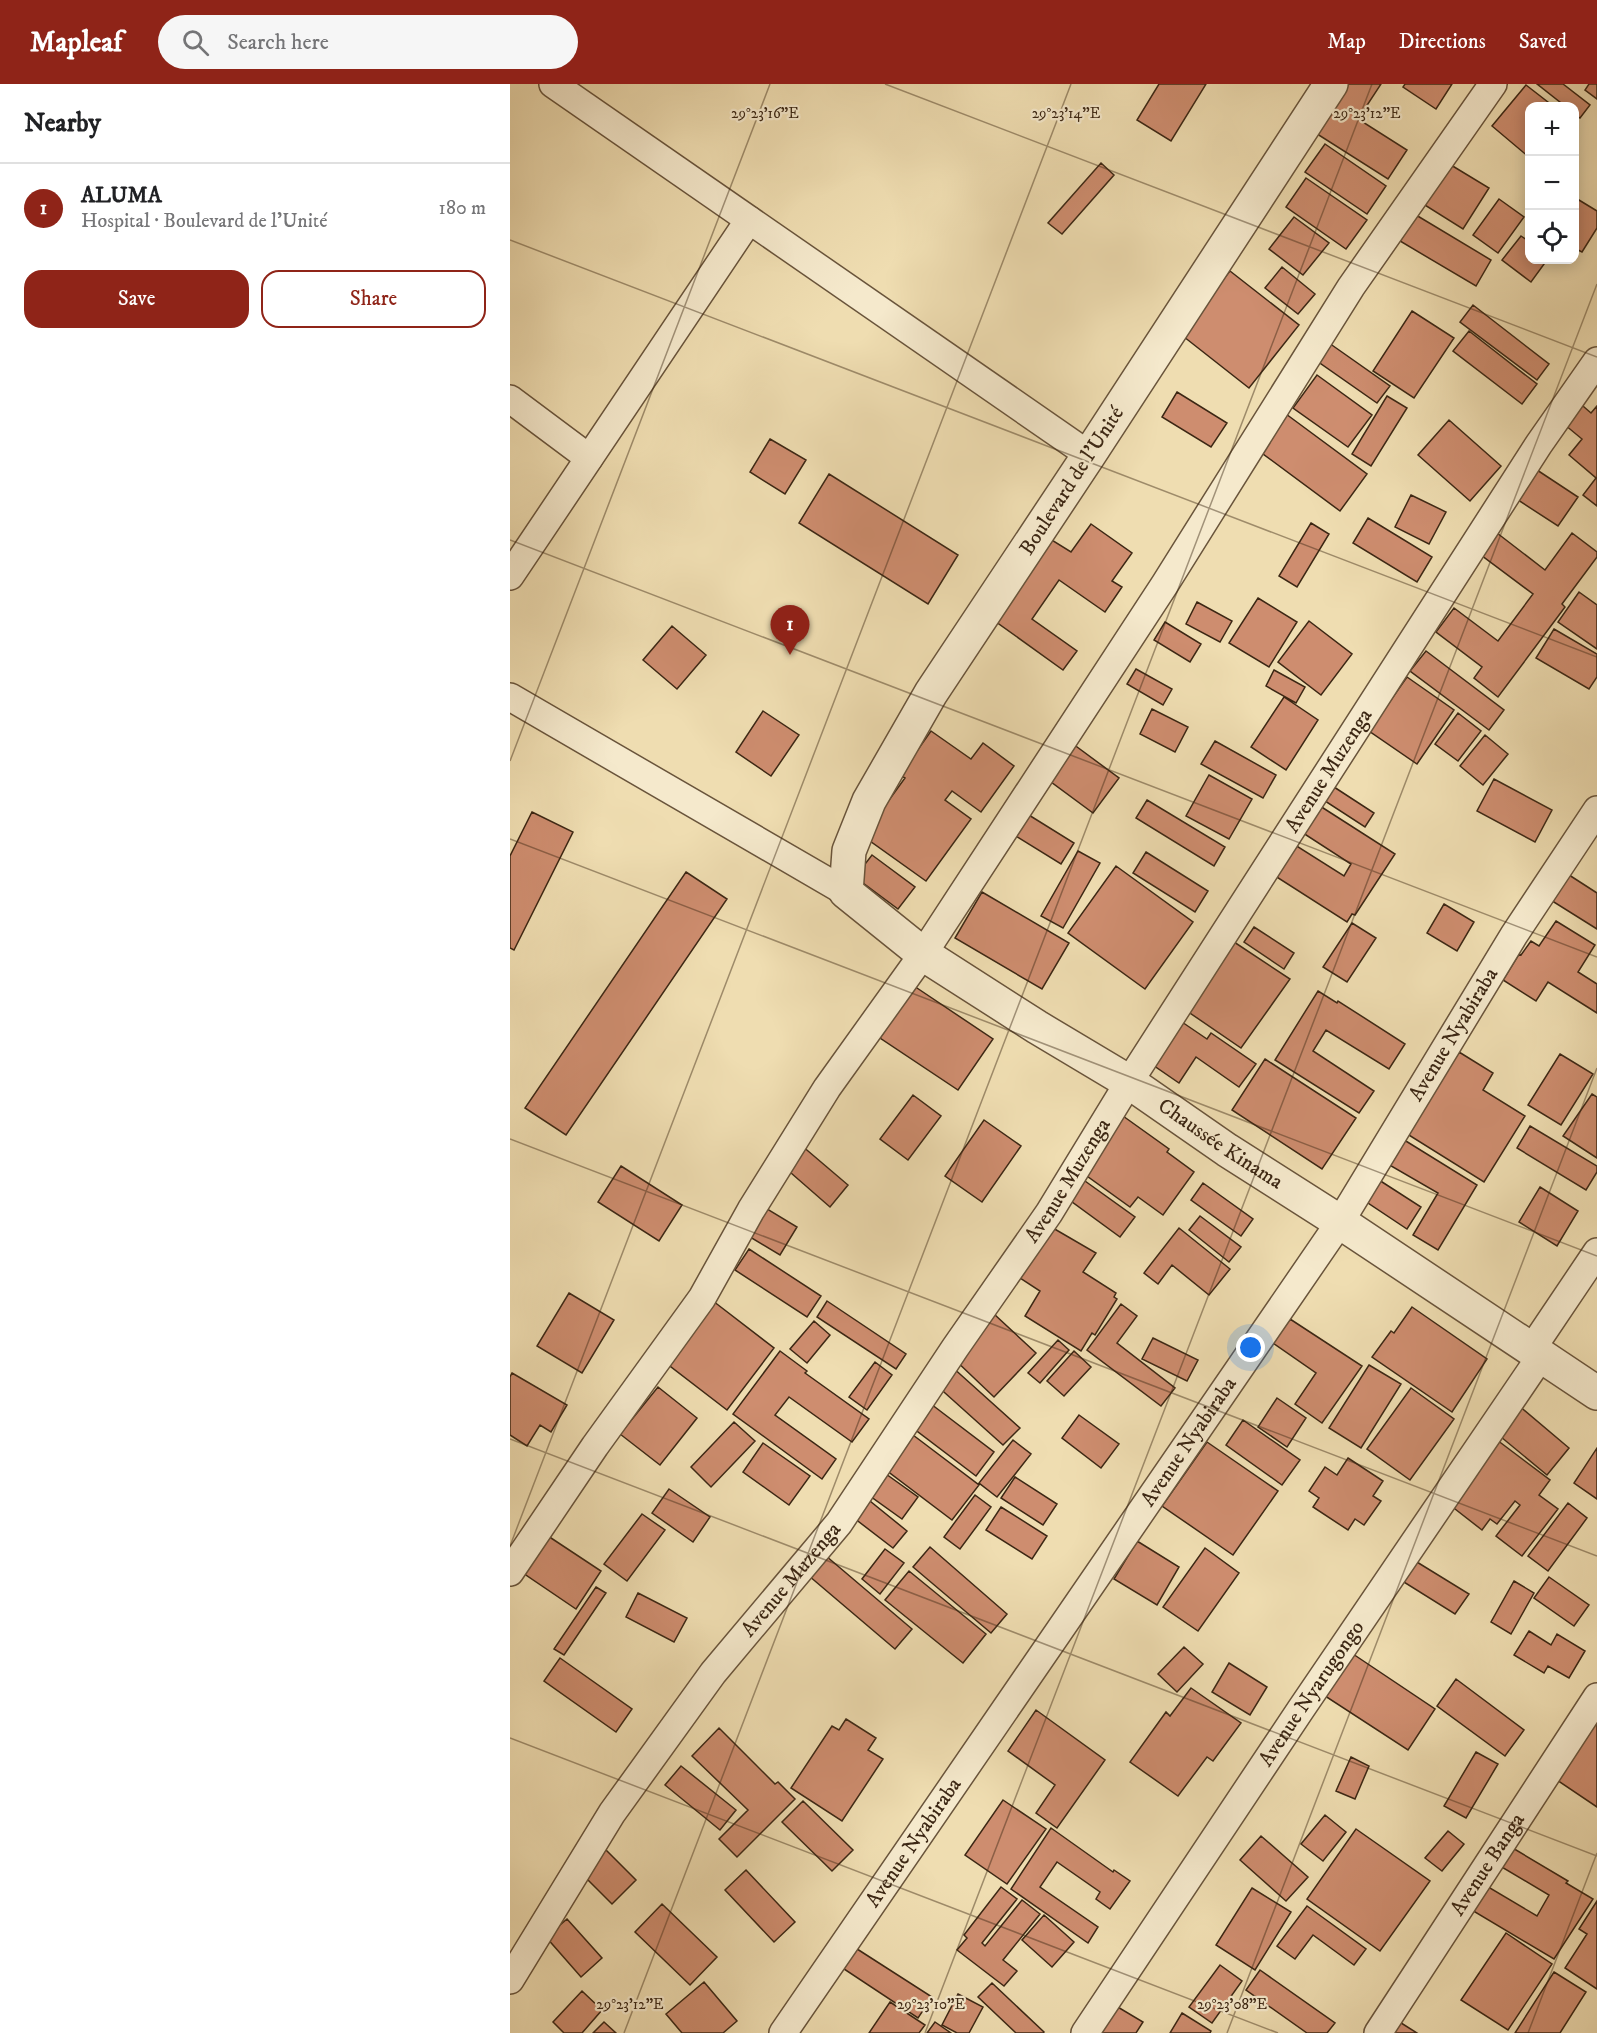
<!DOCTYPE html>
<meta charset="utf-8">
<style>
body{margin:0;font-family:"IM FELL DW Pica",serif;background:#f6f6f6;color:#202124}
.controls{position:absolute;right:18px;top:18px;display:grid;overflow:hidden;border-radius:12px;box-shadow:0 3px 15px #0003}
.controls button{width:54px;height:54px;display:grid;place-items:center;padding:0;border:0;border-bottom:2px solid #e0e0e0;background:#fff;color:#202124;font:30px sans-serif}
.you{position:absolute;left:741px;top:1264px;width:21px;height:21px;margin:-15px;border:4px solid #fff;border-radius:50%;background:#1a73e8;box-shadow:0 0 0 9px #1a73e833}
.badge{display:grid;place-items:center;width:39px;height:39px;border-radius:50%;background:#8f2418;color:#fff;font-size:20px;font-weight:700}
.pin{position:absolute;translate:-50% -50px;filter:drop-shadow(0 2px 3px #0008)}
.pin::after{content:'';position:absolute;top:32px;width:21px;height:18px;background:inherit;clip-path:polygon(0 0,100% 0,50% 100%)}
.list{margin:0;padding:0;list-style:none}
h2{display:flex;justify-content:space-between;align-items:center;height:78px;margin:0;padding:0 24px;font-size:26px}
h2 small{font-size:20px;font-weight:400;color:#757577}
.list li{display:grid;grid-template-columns:39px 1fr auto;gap:18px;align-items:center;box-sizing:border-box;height:90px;padding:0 24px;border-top:2px solid #e0e0e0}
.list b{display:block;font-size:22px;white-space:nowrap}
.list p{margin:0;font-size:20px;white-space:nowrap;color:#757577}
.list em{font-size:20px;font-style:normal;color:#757577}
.actions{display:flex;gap:12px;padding:18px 24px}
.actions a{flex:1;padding:14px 0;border:2px solid #8f2418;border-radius:18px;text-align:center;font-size:21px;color:#8f2418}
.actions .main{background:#8f2418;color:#fff}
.icon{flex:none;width:33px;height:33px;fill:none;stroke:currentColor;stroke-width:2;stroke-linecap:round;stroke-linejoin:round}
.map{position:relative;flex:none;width:1087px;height:1949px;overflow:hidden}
header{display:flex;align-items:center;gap:36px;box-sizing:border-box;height:84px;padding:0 30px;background:#8f2418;color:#fff}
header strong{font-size:28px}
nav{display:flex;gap:33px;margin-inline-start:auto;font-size:21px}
.search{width:420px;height:54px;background:#f6f6f6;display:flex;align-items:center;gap:15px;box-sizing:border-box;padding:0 21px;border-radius:33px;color:#757577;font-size:22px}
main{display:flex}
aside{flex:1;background:#fff}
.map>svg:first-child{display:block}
.building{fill:#ce8d6f;stroke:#3c2714;stroke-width:1.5}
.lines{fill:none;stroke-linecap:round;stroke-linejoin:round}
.minor-casing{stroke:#69543b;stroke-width:30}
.tertiary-casing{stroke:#69543b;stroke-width:36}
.minor{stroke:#f5e9cc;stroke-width:27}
.tertiary{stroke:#f5e9cc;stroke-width:33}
.ticks{fill:none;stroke:#3c2714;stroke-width:1.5;stroke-opacity:0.45}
.labels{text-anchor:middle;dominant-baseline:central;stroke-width:4.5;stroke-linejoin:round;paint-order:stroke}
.street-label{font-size:21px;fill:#3c2714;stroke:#f5e9cc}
.ticks-label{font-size:15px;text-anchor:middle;fill:#3c2714;stroke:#f5e9cc;stroke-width:4.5;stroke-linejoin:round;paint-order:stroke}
</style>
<header>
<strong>Mapleaf</strong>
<div class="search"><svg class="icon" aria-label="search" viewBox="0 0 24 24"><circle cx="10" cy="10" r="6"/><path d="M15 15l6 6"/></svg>Search here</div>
<nav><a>Map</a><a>Directions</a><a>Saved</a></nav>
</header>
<main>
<aside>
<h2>Nearby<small></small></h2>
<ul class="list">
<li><span class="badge">1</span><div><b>ALUMA</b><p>Hospital · Boulevard de l'Unité</p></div><em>180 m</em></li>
</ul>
<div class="actions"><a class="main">Save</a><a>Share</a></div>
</aside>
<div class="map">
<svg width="1087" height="1949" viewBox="0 0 1087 1949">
<rect width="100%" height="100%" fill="#efddb1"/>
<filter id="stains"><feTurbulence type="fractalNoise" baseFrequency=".00333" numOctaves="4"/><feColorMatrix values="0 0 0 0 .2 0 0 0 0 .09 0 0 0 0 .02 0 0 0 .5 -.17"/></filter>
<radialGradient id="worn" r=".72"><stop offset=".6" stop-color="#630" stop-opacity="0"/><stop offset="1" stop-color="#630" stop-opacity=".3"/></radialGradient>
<path class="building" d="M649,0H696L661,57L627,36Z
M838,0H871L848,35L897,66L878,95L804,48Z
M895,0H942L926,25L893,3Z
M1027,0H1053L1080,21L1070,34L1064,30V22H1055Z
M1079,0H1087V15L1075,6Z
M1016,1L1043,22H1020V74L982,42Z
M815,60L876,102L857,130L795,88Z
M936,78L979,104L953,145L910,118Z
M591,79L604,91L552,150L538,139Z
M796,94L857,136L836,165L776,123Z
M1064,113L1087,127V144L1072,168L1064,164Z
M989,115L1014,133L988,169L963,151Z
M906,131L981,176L966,202L890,157Z
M784,133L819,159L793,191L759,165Z
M1011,152L1020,158V176H1037L1021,198L992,176Z
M772,183L805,210L788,230L755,204Z
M720,187L789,241L739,304L669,249Z
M963,221L1039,280L1027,296L950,238Z
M902,227L944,254L904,314L863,287Z
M959,247L1027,300L1012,320L943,267Z
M819,259L880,302L867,319L807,277Z
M807,291L862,331L838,363L783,324Z
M667,308L717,339L701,363L652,333Z
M877,312L897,324L861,382L842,370Z
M1066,316L1081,329L1087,322V422L1073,411L1086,394L1059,371L1072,355L1049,336Z
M776,330L857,390L830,427L749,367Z
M939,336L991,382L960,417L908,371Z
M260,355L296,376L275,410L240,388Z
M1027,386L1068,413L1048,442L1008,416Z
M319,390L448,471L418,520L289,439Z
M901,411L936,428L919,460L885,443Z
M858,434L922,473L907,498L843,459Z
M801,439L819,450L787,503L769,492Z
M581,440L622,469L602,497L612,503L595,528L549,496L522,535L567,567L553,586L482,535L537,453L561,468Z
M987,449L1035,486L1062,449L1087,468V473L1052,520L1055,523L988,613L964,594L972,583L926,548L944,524L988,557L1023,510L971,471Z
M1069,508L1087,521V565L1048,538Z
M748,514L787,538L759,583L719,559Z
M687,518L722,537L710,558L676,540Z
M799,537L842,570L811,611L768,578Z
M655,538L691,560L680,578L644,556Z
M162,542L196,571L167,605L133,576Z
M1044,545L1087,570V593L1079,605L1026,574Z
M916,567L994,626L979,646L900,587Z
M626,585L662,605L653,621L617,600Z
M764,586L795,603L786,619L756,602Z
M897,593L944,626L907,680L859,647Z
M774,613L808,636L776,686L741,663Z
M642,625L678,643L665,668L630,650Z
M253,627L289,651L261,692L226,668Z
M948,629L971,647L948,677L925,660Z
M421,647L461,675L473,659L504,682L471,728L442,707L435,716L461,735L416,797L353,752L395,694L390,691Z
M975,651L998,670L973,701L950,682Z
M559,657L609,694L583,729L533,692Z
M705,657L766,691L753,714L691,680Z
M699,691L742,715L719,755L676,732Z
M984,695L1042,726L1025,758L967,727Z
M824,703L864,729L855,743L815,717Z
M637,716L715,763L704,782L626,734Z
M810,722L885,770L845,831L842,830L837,838L762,790L782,759L834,792L841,780L793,749Z
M22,728L63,748L4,866L0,864V772Z
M514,728L564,759L551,780L501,749Z
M568,767L590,779L553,844L531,832Z
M636,768L698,807L685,828L623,789Z
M362,771L405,803L388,825L345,793Z
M606,782L683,838L635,905L558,849Z
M176,788L217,815L56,1051L15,1024Z
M1056,789L1087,809V845L1039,815Z
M472,808L559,859L532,905L445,854Z
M934,820L964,838L947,867L917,849Z
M1046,837L1085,861L1068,888L1087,900V929L1038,898L1026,917L993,896L1009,870L1011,871L1021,857L1029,862Z
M842,839L866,854L837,898L813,883Z
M744,843L784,869L774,885L734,858Z
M721,856L780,895L731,964L674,925Z
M404,902L483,955L448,1006L370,954Z
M808,907L827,919L828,917L895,960L879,985L816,946L803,967L864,1007L849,1029L765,976Z
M669,936L697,955L701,949L746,980L729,1003L686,973L669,999L640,979Z
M949,968L983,989L973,1006L1015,1032L974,1098L894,1048Z
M1050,970L1083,990L1051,1041L1018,1021Z
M755,975L846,1034L812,1085L722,1026Z
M1082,1010L1087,1013V1074L1053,1052Z
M403,1011L431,1032L398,1076L370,1055Z
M606,1027L659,1065L657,1068L684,1088L653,1131L628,1113L620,1123L570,1087Z
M474,1036L511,1062L472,1118L435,1092Z
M1020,1042L1087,1082V1088L1076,1106L1007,1064Z
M891,1054L967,1101L928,1166L903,1151L928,1109L876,1079Z
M291,1061L338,1101L320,1123L273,1082Z
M111,1082L172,1121L149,1157L88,1118Z
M568,1092L625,1133L610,1153L554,1112Z
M869,1096L911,1123L897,1145L855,1117Z
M693,1099L743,1135L731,1152L681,1116Z
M1030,1103L1068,1127L1047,1162L1009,1138Z
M252,1122L287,1143L270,1171L235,1150Z
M690,1132L731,1163L719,1178L679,1146Z
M536,1140L586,1169L573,1188L606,1209L604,1213L607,1215L585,1251L582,1249L571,1267L515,1232L530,1207L504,1190Z
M669,1144L720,1185L699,1211L662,1181L648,1200L634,1189Z
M239,1165L311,1212L297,1233L225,1186Z
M59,1209L104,1236L72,1289L27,1262Z
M203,1217L264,1264L217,1326L156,1279Z
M317,1217L396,1270L386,1285L307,1233Z
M611,1220L627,1232L607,1259L665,1304L651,1322L577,1266Z
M902,1223L977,1275L942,1328L862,1273L881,1247L884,1249Z
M484,1230L526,1269L484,1313L442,1273Z
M780,1235L852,1282L812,1339L785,1320L806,1289L763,1259Z
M304,1237L320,1251L297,1279L280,1265Z
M643,1254L688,1276L677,1297L632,1275Z
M548,1256L559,1266L530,1299L518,1289Z
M270,1267L297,1287L295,1289L359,1335L342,1358L279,1313L265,1331L326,1375L312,1395L223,1330Z
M564,1267L581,1283L554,1312L537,1297Z
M365,1278L382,1291L357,1326L339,1313Z
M859,1281L891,1300L851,1364L819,1344Z
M441,1282L510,1344L493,1361L425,1300Z
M2,1289L57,1321L41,1348L30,1341L17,1362L0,1351V1293Z
M148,1303L187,1334L150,1381L110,1350Z
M901,1304L944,1335L900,1396L857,1365Z
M767,1314L796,1334L777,1363L748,1343Z
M417,1317L484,1368L466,1392L399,1341Z
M1008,1321L1059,1364L1037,1391L985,1348Z
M569,1331L609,1360L591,1384L552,1354Z
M733,1336L790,1376L772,1401L716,1361Z
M224,1338L245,1357L201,1403L181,1383Z
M399,1348L469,1401L442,1436L372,1383Z
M503,1356L521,1370L487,1413L469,1399Z
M987,1356L1040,1396L1029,1411L1048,1425L1012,1472L986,1452L1010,1421L1005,1417L987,1440L980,1435L972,1446L936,1418Z
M697,1358L768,1407L723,1471L652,1422Z
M253,1359L300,1392L279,1421L233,1388Z
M1087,1364V1415L1064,1399Z
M838,1374L873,1397L863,1412L871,1417L854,1441L845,1435L838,1446L803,1423L809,1414L799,1407L815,1383L827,1391Z
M369,1385L408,1413L392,1435L353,1407Z
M505,1393L547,1420L533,1441L491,1414Z
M159,1405L200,1433L183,1458L142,1429Z
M465,1411L481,1423L450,1465L434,1453Z
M355,1413L397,1447L383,1464L340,1431Z
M1058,1419L1077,1434L1038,1487L1018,1472Z
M491,1423L537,1452L522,1475L476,1446Z
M132,1430L155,1446L117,1497L94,1480Z
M38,1452L91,1487L66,1525L13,1489Z
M627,1457L669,1483L647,1521L604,1495Z
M420,1463L497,1530L481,1549L403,1483Z
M695,1464L729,1489L688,1547L653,1523Z
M375,1465L394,1479L370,1510L352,1495Z
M309,1466L402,1545L385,1565L292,1486Z
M902,1475L959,1510L945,1530L889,1495Z
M399,1487L476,1550L453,1579L375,1516Z
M1039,1493L1079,1521L1064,1542L1024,1514Z
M1004,1497L1024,1509L1001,1550L981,1538Z
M86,1503L96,1509L54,1571L44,1565Z
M128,1509L177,1534L164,1558L116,1533Z
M1019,1547L1041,1561L1047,1550L1075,1567L1059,1594L1038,1582L1034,1589L1004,1571Z
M674,1563L693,1580L667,1608L648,1590Z
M840,1568L925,1625L898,1666L812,1610Z
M50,1574L122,1625L106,1648L34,1597Z
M719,1579L757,1603L740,1631L702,1608Z
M946,1595L1014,1646L995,1672L927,1622Z
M681,1604L731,1639L703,1677L697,1673L668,1712L620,1678L656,1628L660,1632Z
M526,1626L595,1676L547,1744L526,1729L545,1701L498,1667Z
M1087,1631V1723L1044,1694Z
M336,1635L366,1654L358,1666L373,1675L332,1737L281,1704L322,1642L329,1646Z
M209,1644L265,1700L268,1698L285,1715L227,1773L209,1755L238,1726L182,1672Z
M966,1668L988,1680L956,1734L934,1722Z
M841,1673L859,1682L845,1715L826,1707Z
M171,1682L226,1726L210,1746L155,1701Z
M493,1716L536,1745L497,1800L455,1771Z
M293,1717L343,1766L322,1787L272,1738Z
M815,1731L836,1748L813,1777L791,1760Z
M541,1744L603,1788L604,1786L620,1797L600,1825L586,1815L590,1808L547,1778L530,1803L588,1843L578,1859L501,1805Z
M846,1745L920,1797L870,1867L797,1815Z
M938,1747L954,1760L932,1787L915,1774Z
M751,1752L798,1793L776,1817L730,1776Z
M93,1763L126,1796L102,1820L69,1787Z
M1001,1763L1058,1797L1056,1799L1083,1815L1044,1875L960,1825L975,1801L1027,1832L1039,1811L990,1782Z
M236,1786L285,1838L264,1858L215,1806Z
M491,1803L507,1815L472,1859L475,1862L512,1816L530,1830L493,1876L507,1887L494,1902L447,1866L457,1854L454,1851Z
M742,1804L781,1828L745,1886L706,1861Z
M1087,1817V1905L1055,1884L1077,1850L1069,1845Z
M152,1820L207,1873L180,1901L125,1848Z
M797,1822L856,1865L844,1881L803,1851L785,1875L767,1862Z
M534,1831L564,1858L542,1883L512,1856Z
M57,1835L92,1874L71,1893L36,1853Z
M996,1849L1042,1880L998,1946L951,1916Z
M344,1863L422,1913L408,1934L331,1883Z
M710,1881L732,1897L702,1939L679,1923Z
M750,1886L825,1939L817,1949H797L736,1906Z
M1044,1888L1076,1908L1050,1949H1005Z
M194,1898L227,1937L213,1949H172L156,1930Z
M482,1899L534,1948L533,1949H506L468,1913Z
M72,1907L92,1926L72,1949H54L43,1938Z
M448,1910L473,1923L459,1949H447L432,1941Z
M380,1918L415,1941L409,1949H359Z
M601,1919L633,1938L626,1949H583Z
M672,1929L701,1947L700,1949H660Z
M888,1937L907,1949H880Z
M94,1938L106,1949H83Z
M425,1938L441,1949H417Z"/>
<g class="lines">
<g class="minor-casing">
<g id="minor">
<path d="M43,0L579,371"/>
<path d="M0,315L79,374"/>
<path d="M0,492L239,136"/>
<path d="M0,613L336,808"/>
<path d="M1021,1266L1087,1168"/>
<path d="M0,1488L85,1362L192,1214L241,1126L317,1004L413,870L655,500L841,203L983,0"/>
<path id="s1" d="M0,1896L102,1729L203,1589L329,1439L445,1264L539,1129L619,998L1029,360L1087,277"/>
<path id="s2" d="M273,1949L830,1138L1004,851L1087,726"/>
<path id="s3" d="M575,1949L791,1625L1031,1272"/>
<path id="s4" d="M868,1949L1087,1613"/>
</g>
</g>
<g class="tertiary-casing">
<g id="tertiary">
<path id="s5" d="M821,0L579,371L421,609L359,717L339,767L336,808L413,870L527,943L619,998L717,1066L830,1138L1087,1309"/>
</g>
</g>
<use href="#minor" class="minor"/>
<use href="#tertiary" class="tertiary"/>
</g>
<path class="ticks" d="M375,0L1087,273M0,156L1087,573M0,456L1087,873M0,677L260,0M0,755L1087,1172M0,1055L1087,1472M0,1355L1087,1772M0,1462L561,0M0,1654L768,1949M114,1949L862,0M415,1949L1087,200M717,1949L1087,984M1018,1949L1087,1769"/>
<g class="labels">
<g class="street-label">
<text transform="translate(562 397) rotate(-57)">Boulevard de l'Unité</text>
<text stroke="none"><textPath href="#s1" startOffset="1462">Avenue Muzenga</textPath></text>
<text stroke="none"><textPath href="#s2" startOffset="1203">Avenue Nyabiraba</textPath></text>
<text stroke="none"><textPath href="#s5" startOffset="1400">Chaussée Kinama</textPath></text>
<text stroke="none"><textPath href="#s1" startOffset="976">Avenue Muzenga</textPath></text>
<text stroke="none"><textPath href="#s2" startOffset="717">Avenue Nyabiraba</textPath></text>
<text stroke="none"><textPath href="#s1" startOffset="490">Avenue Muzenga</textPath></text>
<text stroke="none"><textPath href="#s3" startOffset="408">Avenue Nyarugongo</textPath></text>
<text stroke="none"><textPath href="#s2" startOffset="231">Avenue Nyabiraba</textPath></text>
<text stroke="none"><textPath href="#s4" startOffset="201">Avenue Banga</textPath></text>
</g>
</g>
<g class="ticks-label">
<text x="255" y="34">29°23'16"E</text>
<text x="556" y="34">29°23'14"E</text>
<text x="857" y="34">29°23'12"E</text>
<text x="120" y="1925">29°23'12"E</text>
<text x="421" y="1925">29°23'10"E</text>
<text x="722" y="1925">29°23'08"E</text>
</g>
<rect width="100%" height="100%" filter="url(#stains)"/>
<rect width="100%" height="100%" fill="url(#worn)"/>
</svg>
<div class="controls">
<button>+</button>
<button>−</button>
<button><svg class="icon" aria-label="locate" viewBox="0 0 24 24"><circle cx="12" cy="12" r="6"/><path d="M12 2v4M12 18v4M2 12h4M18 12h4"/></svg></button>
</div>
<div class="you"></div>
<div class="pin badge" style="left:280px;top:571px">1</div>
</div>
</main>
